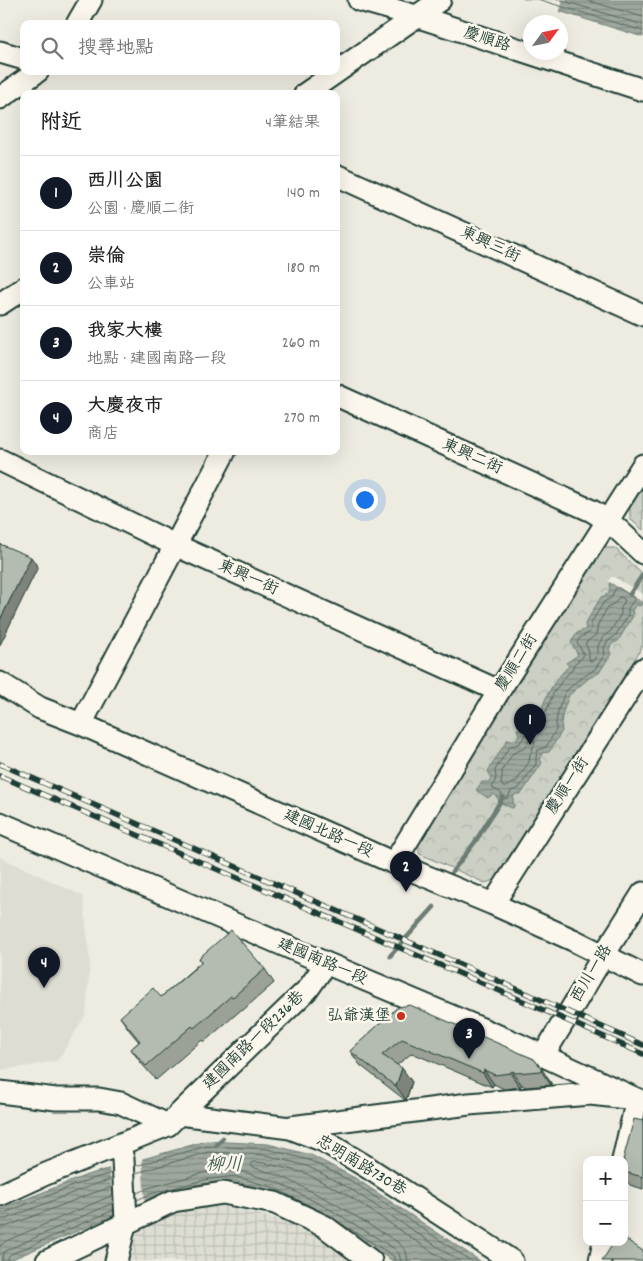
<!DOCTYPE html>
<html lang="zh-TW">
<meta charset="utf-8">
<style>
body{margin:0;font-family:Dekko,"LXGW WenKai TC",sans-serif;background:#f6f6f6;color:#222}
.controls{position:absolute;right:15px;bottom:15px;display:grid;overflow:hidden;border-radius:10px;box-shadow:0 5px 20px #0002}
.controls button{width:45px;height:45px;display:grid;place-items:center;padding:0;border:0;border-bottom:1px solid #e0e0e0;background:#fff;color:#222;font:25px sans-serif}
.compass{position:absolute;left:523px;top:15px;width:45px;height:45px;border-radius:50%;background:#fff;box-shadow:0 5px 20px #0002;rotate:57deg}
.you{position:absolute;left:364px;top:499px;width:18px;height:18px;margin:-12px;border:4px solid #fff;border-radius:50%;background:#1a73e8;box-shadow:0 0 0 8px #1a73e833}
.badge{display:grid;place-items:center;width:32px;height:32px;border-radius:50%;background:#111827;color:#fff;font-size:16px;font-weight:700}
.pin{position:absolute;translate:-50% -41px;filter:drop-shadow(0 1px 2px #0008)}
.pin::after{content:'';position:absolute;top:26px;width:18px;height:15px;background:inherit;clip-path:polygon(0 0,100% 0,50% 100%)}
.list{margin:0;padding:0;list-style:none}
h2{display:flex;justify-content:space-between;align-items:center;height:65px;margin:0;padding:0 20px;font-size:21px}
h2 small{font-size:16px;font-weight:400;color:#767676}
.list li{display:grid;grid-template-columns:32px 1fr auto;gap:15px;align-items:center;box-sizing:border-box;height:75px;padding:0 20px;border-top:1px solid #e0e0e0}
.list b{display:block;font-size:19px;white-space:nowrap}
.list p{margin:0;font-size:16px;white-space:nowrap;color:#767676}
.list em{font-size:16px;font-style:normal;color:#767676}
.icon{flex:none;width:28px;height:28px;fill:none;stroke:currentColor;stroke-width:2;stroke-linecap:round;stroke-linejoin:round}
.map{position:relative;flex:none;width:643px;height:1261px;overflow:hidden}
.search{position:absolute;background:#fff;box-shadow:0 5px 20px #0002;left:20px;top:20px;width:320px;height:55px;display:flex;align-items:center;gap:12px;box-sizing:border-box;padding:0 18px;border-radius:10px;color:#767676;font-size:19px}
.panel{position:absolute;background:#fff;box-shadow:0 5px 20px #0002;left:20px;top:90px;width:320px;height:365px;border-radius:10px}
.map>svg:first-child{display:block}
.built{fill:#ddddd2}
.industrial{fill:url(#industrial-grid)}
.park{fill:url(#park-crowns);stroke:#75867c}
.water{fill:url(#water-rules);stroke:#6c7d74}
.pier{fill:#eeece1}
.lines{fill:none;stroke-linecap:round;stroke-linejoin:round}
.shore{stroke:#52685f;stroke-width:1}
.stream{stroke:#6c7d74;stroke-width:4.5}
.minor-casing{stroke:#1f3d34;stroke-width:25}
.minor{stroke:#fbf7ec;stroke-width:21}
.rail-casing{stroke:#1f3d34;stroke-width:5.5}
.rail{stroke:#fbf7ec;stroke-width:4;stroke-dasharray:11;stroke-linecap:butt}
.wall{fill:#9ba197;stroke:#1f3d34}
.shaded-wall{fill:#7e837b;stroke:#1f3d34}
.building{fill:#b4bbb0;stroke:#1f3d34}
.poi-dot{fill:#c8321e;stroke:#fbf7ec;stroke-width:2}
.labels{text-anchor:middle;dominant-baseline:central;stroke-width:5;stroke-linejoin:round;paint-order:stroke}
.street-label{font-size:16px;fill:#1f3d34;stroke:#fbf7ec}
.poi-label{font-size:16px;fill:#1f3d34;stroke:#fbf7ec;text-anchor:end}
.water-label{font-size:18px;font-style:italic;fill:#455d54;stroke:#fbf7ec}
</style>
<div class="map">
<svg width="643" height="1261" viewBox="0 0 643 1261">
<defs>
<pattern id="industrial-grid" width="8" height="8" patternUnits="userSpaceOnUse" patternTransform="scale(1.25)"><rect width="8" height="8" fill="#ddddd2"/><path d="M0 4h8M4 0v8" fill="none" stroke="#bdbfb5"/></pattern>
<pattern id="park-crowns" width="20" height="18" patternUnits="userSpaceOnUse" patternTransform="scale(1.25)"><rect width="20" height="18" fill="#cbcfc4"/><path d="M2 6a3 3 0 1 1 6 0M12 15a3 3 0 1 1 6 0" fill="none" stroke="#aeb3a9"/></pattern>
<pattern id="water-rules" width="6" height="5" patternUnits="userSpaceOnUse" patternTransform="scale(1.25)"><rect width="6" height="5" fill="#9fa89f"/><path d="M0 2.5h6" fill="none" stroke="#818a82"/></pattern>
</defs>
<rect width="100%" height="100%" fill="#eeece1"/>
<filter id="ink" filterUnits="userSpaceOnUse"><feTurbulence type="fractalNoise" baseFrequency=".02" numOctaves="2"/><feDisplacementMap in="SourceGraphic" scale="10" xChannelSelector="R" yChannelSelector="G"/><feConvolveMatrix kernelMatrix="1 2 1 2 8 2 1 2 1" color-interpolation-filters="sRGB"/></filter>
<g filter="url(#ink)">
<path class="built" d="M0,857L83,896L90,962L86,1014L58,1060L30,1066L0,1070Z"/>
<path class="industrial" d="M205,1201L309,1227L352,1261H127L142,1221Z"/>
<path class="park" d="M643,487V530L630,519V507Z
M604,548H615L643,575V646L495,880L485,883L420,854L416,844Z"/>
<path class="water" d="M523,0H643V37Z
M613,579L643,597V603L640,606L637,605L632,610L633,616L618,641L612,644L609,649L611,654L599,673L589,678L569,695L563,712L561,723L562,731L549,752L542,753L540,759L542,763L522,793L514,795L513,800L514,807L512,808L501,803L496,796L493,794L488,798L476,790L482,782H489L491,777L488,771L507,740H516L519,735L517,729L533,730L536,710H541C548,692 554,680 569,666L566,663L578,655L571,642L577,633L586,629L585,624L601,597L608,594L610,589L609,584Z
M206,1141L268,1144L311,1155L355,1178L480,1261H393L326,1220L273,1193L234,1181L205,1184L151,1199L8,1261H0V1209L87,1175Z"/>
<path class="pier" d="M521,0H563L559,14L522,2Z
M614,577L643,594V602L608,581L611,577Z
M142,1157L145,1204L114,1218L109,1166Z"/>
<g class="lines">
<path class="shore" d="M540,0L643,31
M561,0L643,25
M586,0L643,17
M616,588H619L634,598V600L628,608V616L615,636L607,642L604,648L605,654L595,669L577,681L565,692L558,711L556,723V730L546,747L538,750L536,757V764L519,788L511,791L508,798L505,799L500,792L492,788L496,778L495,770L510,746L519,744L525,735H533L537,732L540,717L546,712L553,694L563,679L572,670L574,664L583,657V653L577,642L580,638L590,632L591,629V623L604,602L611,598Z
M620,597L624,599L625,600L621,608V614L611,631L605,635L602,638L598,646V653L593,661H590L589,659V652L585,643L596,635L597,630L598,624L608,607L615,603Z
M530,741H534L535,743L530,755L529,762L516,782L505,787H503L501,784L502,778V771L513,753L523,749Z
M135,1166L207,1146L267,1149L309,1160L353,1182L471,1261
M136,1173L208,1152L266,1155L307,1166L349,1188L459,1261
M137,1193L148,1188L203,1173L237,1170L279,1183L331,1210L395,1249L399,1254L401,1261
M137,1200L150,1194L204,1180L234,1176L275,1188L316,1209
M0,1213H4L88,1180L112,1173
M0,1219H6L90,1186L112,1179
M337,1221L392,1255L394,1257V1261
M0,1227L8,1226L93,1193L112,1187
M0,1246L6,1241L113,1195
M2,1261L3,1253L9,1249L113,1203
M8,1261V1257L11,1254L114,1210
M408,1261L406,1251L399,1243L334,1203L281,1176L252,1167L251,1163L253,1162L265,1163L305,1173L346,1194L446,1261"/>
<path class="stream" d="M630,594L643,574
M452,872L475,842L503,797
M390,956L434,907
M216,1146L223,1138"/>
<g class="minor-casing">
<path id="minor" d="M359,0L416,16L643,90
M77,24L91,0
M0,52L24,59
M305,94L440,0
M0,98L38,71
M336,175L643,315
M0,304L24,288
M336,395L592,511L610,522L643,553
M0,460L175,545L499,691
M0,683L40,708L81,724L394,863L493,904L573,940L643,975
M81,724L225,451
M0,823L323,962L520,1045L643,1102
M394,863L499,691L643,465
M493,904L643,669
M543,1056L603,956L643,893
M0,1092L56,1099H99L121,1103L168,1125
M179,1114L308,989L320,972L323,962
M291,1127L469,1104L590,1094L637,1099L623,1160
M0,1195L46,1174L168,1125L179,1114L290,1128L324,1141L367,1167L512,1261
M47,1261L173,1201L223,1193L275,1203L324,1226L371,1261
M116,1261L126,1221L123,1159L119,1145
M600,1261L604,1242"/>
</g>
<use href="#minor" class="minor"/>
<g class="rail-casing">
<path id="rail" d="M0,764L494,979L643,1045
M0,776L491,987L643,1054"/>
</g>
<use href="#rail" class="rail"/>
</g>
<path class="wall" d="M199,958L265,969L274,983L242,1011L241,1010L204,1042L202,1040L156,1080L141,1063L131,1049L139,1042L130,1031L120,1017L161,997L201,962Z
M398,1007L534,1059L551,1083V1085L526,1087L522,1085L520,1087L504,1089L494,1084L492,1087L412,1053L397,1065L412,1082L406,1100H405L360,1065L350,1051Z
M643,1121V1189L630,1185L624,1177V1160Z"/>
<path class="shaded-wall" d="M31,557L38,567L0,645V620Z
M402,1068L412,1082L406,1100L396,1086Z
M542,1069L551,1083V1085L541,1071Z
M484,1070L494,1084L492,1087L483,1073Z
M512,1071L522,1085L520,1087L510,1073Z"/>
<path class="building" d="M0,544L31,557L0,620Z
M231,930L265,969L233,997L231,996L194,1028L192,1026L146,1066L131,1049L140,1041L120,1017L153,988L161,997L202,962L199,958Z
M410,1005L534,1059L542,1069L541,1071L516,1073L512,1071L510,1073L495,1075L484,1070L483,1073L402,1039L382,1055L402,1068L396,1086H395L350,1051L398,1007Z
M634,1119L643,1121V1177L624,1172V1160H623Z
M624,1238L643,1251V1261H602L614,1242H624Z"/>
</g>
<circle class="poi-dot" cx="401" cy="1016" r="5"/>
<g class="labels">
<g class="street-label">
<text transform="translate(487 40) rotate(18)">慶順路</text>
<text transform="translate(490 245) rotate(25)">東興三街</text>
<text transform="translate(472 457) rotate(24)">東興二街</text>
<text transform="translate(248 578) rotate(24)">東興一街</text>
<text transform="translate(517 663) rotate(-58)">慶順二街</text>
<text transform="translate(568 786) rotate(-57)">慶順一街</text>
<text transform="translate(328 834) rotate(24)">建國北路一段</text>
<text transform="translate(322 962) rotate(23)">建國南路一段</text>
<text transform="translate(592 974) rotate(-59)">西川一路</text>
<text transform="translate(254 1041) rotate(-44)">建國南路一段236巷</text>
<text transform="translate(361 1166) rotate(31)">忠明南路730巷</text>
</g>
<g class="poi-label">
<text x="391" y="1016">弘爺漢堡</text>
</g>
<g class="water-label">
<text transform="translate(224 1166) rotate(1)">柳川</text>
</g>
</g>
</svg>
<div class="controls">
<button>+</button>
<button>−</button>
</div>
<svg class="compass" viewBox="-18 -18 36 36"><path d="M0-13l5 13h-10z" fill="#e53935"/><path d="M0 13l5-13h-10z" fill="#767676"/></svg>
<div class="you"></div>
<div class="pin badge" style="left:530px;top:745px">1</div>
<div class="pin badge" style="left:406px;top:892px">2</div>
<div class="pin badge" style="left:469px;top:1059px">3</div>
<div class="pin badge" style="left:44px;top:988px">4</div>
<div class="search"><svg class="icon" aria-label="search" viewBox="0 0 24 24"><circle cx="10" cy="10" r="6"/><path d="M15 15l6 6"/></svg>搜尋地點</div>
<section class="panel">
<h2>附近<small>4筆結果</small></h2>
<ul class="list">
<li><span class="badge">1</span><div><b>西川公園</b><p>公園 · 慶順二街</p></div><em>140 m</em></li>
<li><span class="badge">2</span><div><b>崇倫</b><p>公車站</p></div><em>180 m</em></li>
<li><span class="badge">3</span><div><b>我家大樓</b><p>地點 · 建國南路一段</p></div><em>260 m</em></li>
<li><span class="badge">4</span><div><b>大慶夜市</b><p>商店</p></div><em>270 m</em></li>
</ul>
</section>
</div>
